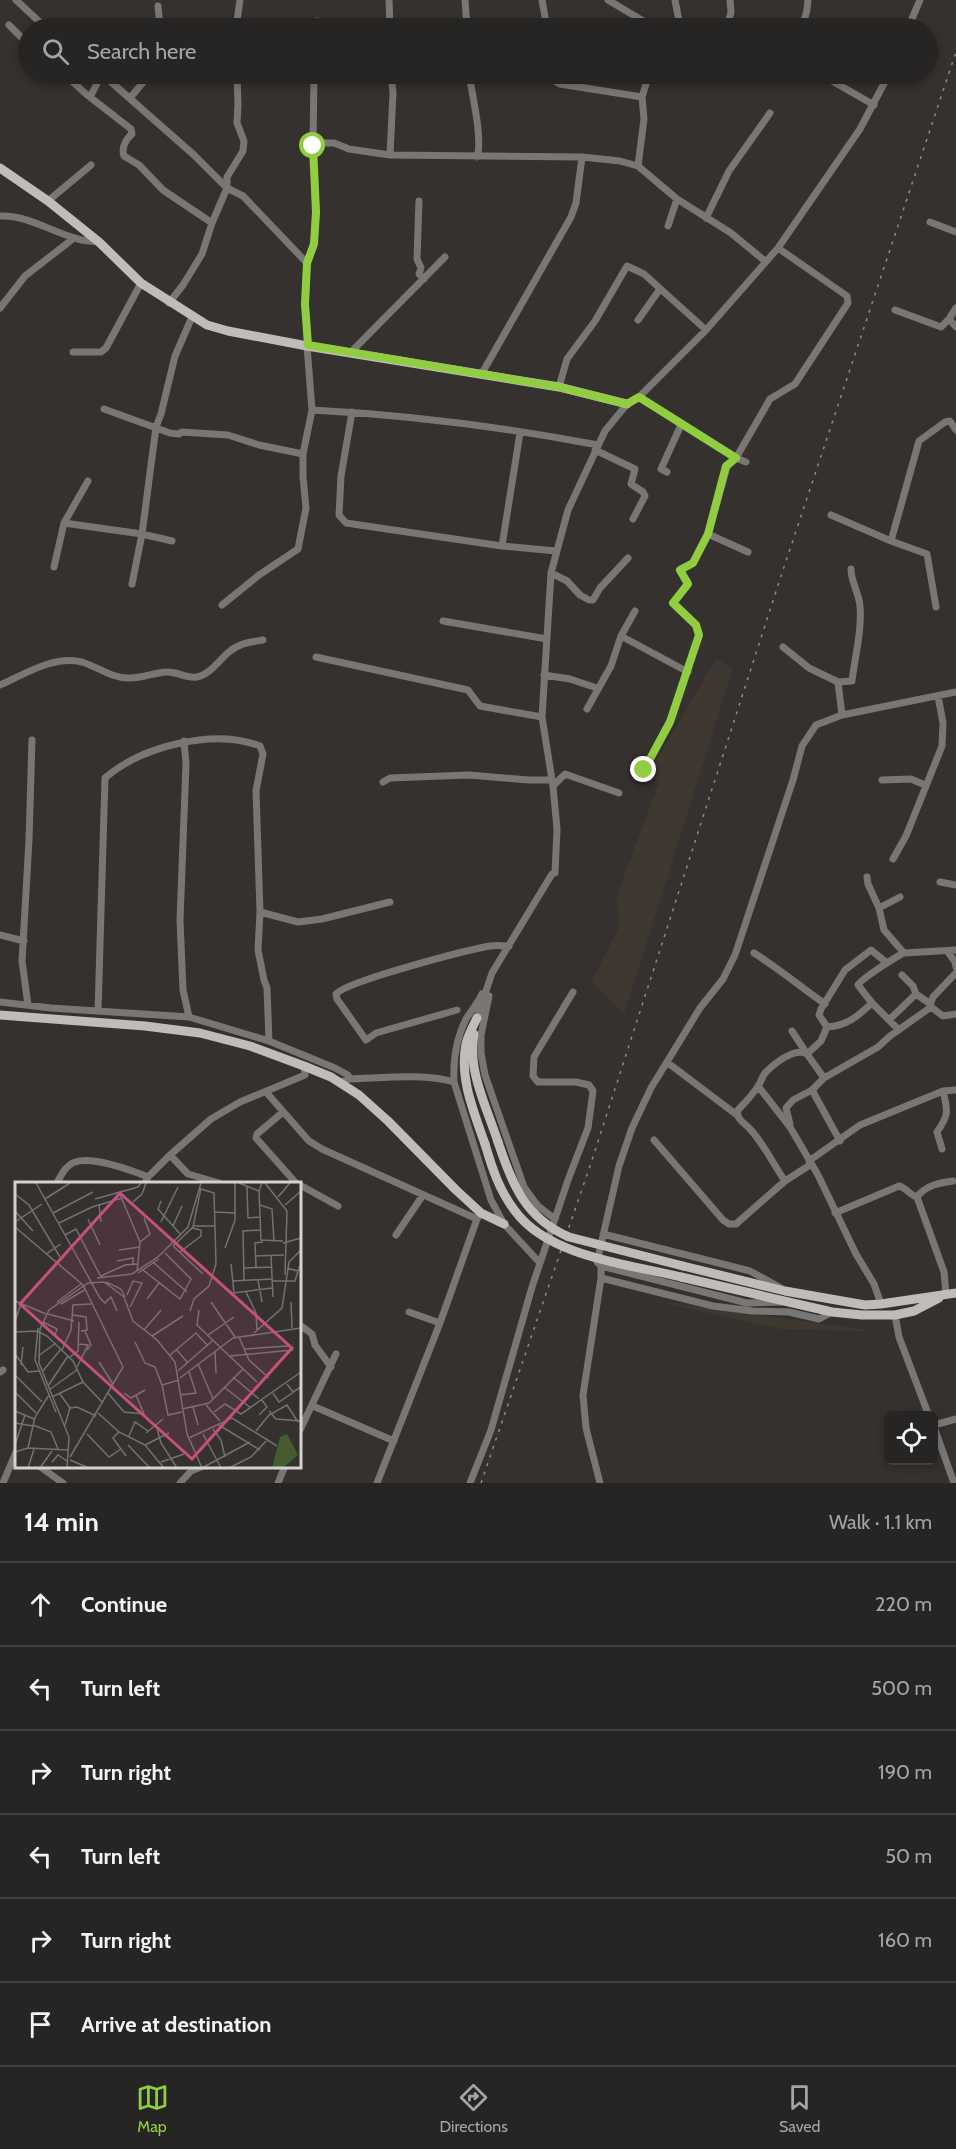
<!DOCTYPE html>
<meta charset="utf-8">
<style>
body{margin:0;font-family:Cabin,sans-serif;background:#2f2d2b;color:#f1f3f6}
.controls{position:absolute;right:18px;bottom:18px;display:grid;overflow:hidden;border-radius:9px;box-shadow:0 3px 9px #0003}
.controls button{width:54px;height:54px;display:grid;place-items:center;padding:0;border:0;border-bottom:2px solid #434241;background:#272523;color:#f1f3f6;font:30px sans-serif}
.stop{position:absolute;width:18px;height:18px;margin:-14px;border:4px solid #90cd41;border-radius:50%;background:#fff}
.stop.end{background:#90cd41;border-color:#fff;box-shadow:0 2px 6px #0008}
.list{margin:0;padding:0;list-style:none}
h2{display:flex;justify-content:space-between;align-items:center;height:78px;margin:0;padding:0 24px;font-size:26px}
h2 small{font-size:20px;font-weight:400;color:#a4a5a6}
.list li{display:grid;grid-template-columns:39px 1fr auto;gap:18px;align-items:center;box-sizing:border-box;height:84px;padding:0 24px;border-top:2px solid #434241}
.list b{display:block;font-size:22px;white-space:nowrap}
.list em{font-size:20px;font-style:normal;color:#a4a5a6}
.icon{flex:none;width:33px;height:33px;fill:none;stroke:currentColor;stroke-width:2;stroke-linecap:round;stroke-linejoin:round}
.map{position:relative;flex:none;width:956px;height:1483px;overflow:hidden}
.search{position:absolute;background:#272523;box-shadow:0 3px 9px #0003;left:18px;right:18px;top:18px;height:66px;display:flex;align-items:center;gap:15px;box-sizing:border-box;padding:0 21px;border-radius:33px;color:#a4a5a6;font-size:22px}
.sheet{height:582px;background:#272523}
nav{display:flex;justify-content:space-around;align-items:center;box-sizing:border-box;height:84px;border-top:2px solid #434241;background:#272523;font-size:16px;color:#a4a5a6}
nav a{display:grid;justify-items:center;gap:3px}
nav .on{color:#90cd41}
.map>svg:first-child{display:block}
.built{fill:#3f3831}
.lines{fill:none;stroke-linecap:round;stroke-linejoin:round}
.minor{stroke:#797776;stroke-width:7}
.major{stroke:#c0bcba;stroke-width:9}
.rail{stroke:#8f8c8a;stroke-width:1.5;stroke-dasharray:3 6;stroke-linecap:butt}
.major-bridge{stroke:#c0bcba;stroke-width:9}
.route{stroke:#90cd41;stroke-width:8}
.inset-road{fill:none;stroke:#747270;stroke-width:1.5}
.view{fill:#c8507e;fill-opacity:0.15;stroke:#c8507e;stroke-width:3}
.inset-edge{fill:none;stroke:#d5d3d1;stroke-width:3}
</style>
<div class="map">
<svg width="956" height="1483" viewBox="0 0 956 1483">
<rect width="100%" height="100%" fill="#34312f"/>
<path class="built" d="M716,659L733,668L624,1015L592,981L619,927L617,895L660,780L648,775Z
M651,1300L873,1331L780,1329Z"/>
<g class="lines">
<path class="minor" d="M16,0L46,28
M389,0L390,28
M465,0L467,28
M542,0L547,28
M608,0L655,28L679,21L729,28
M675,0L679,21
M158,6L160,28
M9,25L28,44
M236,28L240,0
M316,28L317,21
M727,28L731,12L730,0
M802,28L807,10L808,0
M908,28L920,0
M64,74L86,94L131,129L132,134C126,139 121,148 124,156L139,165L163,190L212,223
M102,74L194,155L227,188L243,196L307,263
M469,74C472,94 483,139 477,157
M552,74L555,81L560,84L642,97
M820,74L874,105
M90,97L102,74
M130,98L150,74
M313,146L324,143H334L349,149L390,155L582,157L620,161L638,166L677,199L731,233L765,261
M390,155L393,93L391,74
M638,166L644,119L642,97L649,74
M48,201L91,165
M419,201L417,259L421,268L419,274L424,279
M0,216C27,215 50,231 75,238C82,241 91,241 99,242
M706,218L729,171L770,113
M930,222L956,232
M668,226L677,199
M169,303L183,285L202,254L212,223L227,188V177L243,151L244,141L237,123L238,104L237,74
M0,308L25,276L74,238
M895,310L941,327L949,319L956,327
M949,319L956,308
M638,320L660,289
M308,345L305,304L307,263L314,244L316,212L313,146L314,74
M73,352H101L106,348L141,283
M351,352L445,257
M481,375L571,217L576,203L582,157
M559,387L567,359L595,321L627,266L644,274L706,330
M639,397L736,458L770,399L795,384L848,303L847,296L778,248
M104,409L170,433L179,434L182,432L228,435L259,445L303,454
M312,410C407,415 504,427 598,445
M352,412L341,476L339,515L346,523L502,546L556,551
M595,450L635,469L631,484L643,492L645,496L633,519
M667,472L661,469L681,425
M831,515L891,541L927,554L936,607
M64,523L142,534L172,541
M708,534L748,552
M891,541L919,441L945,422L950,421L956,430
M502,546L520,433
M54,567L64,523L88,481
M551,573L567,581L580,595L589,600H593L600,588L628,558
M132,584L142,534L156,427L161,414L175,356L192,317
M222,605L259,575L298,549L306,508L303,477V454L312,410L307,346
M443,621L547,639
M621,636L688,672
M783,647L809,668L838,682L842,715
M316,657L468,690L480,706L542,717
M544,675L570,679L597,688
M838,682L852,681C855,656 862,631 860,606C859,593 851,582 851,569
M0,685C25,674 54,655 82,662C98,667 113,679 130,678C142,678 154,673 166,672C177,671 186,679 197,677C211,674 219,660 229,652C239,643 251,642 263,640
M587,709L611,666L621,636L635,611
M184,741L186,764L180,920L183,990L189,1017
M644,770L670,721L699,635L696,625L673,603L688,583L680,570L693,563L708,534L727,467L736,458L746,462
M882,780L911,779L925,785
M383,782L390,778L469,775L529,780H552
M553,786L565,774L619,793
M893,859L906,836L942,746L943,723L938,696
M867,877L868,884L879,908
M940,882L956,885
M900,897L879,908L884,930L904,953
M260,912L298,922L322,919L390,902
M0,935L24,941
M948,952L955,962L956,967
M754,953C779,969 801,987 825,1004
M902,975L913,986L916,994
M482,994C478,1003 471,1011 466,1019C456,1039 453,1061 454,1082L491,1200L504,1224L540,1263
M489,996L481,1035V1053L485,1075L524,1187L538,1206L555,1219
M0,1002L51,1008L189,1017L269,1041L335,1068L348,1075L350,1079L340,1082
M28,1005L22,961L29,840L32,740
M930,1005L933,997L956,973
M457,1010L376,1033L366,1040L337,999L336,994C347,981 467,950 490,946C496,945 502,946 509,946
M98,1011L105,778C142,746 214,728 260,746L263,754L256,791L260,912L258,950L264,980L267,988L269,1041
M477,1018L492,973L552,874L555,873L557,829L553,786L542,717L551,573L568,510L605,431L627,404L639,397L706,330L778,248L860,129L889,74
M889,1020L916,994L929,1003
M827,1027C847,1026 858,1016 872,1003
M899,1030L872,1003L858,985C861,979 897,956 904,953L956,950
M792,1031L805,1051
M807,1054L821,1041L827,1027L819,1015L821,1009L845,970L871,950L887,963
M668,1063L737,1115
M350,1079C382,1078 424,1073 454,1082
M758,1086L790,1127L818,1175L856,1254L874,1284L881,1304
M812,1090L840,1141
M266,1092L309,1141L322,1149L477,1219
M283,1112L257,1134L256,1138L296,1183
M790,1124L786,1108L793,1100L812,1090L824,1078L878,1047L890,1036L931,1007L943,1016L956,1014
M654,1140L723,1220L729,1224H736L785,1181L810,1165L809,1161L860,1125L943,1091L956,1090
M942,1149L937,1132C949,1115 948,1111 943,1091
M170,1155L188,1174L219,1183
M785,1181C773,1164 764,1144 750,1129C744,1122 736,1120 738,1110C745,1103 751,1096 757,1088C761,1083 762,1076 766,1072C775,1063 795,1047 807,1054L824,1078
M57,1183C61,1175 66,1165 75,1162C92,1156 131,1170 148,1177
M145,1183L148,1177L170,1155L211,1119L240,1102L305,1075L304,1066
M300,1185L338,1206
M835,1213L899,1186C907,1188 909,1195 917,1197
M603,1234L750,1271L781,1288
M396,1235L423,1195
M601,1266L747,1303L782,1302
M601,1278L713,1306L753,1311L789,1312L819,1319L832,1312
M946,1294L944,1272L917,1197C926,1185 939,1183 953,1181
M409,1312L440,1323
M895,1315L899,1337L929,1416
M300,1325L312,1334L315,1345L331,1367
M0,1372L3,1370
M313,1406L394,1441
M934,1425L956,1419
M934,1427L954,1483
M300,1430L336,1354
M39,1466L63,1483
M3,1483L16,1452
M180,1483L191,1471L203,1466
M278,1483L285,1466
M377,1483L440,1323L477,1219L481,1213
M470,1483L491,1430L532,1287L568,1180L588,1128L593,1091L589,1085L576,1082H538L533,1076L534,1057L573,992
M600,1483L586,1428L583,1395L601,1278V1266L597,1262L619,1166L632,1128L651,1088L700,1008L723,979L735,955L793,780L802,746L816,725L842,715L956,692"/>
<path class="major" d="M0,168L48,201L99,242L141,283L207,325L228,331L307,346L559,387L627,404
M0,1015L145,1026L200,1033L250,1046L304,1066L331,1077L359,1095L388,1121L456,1190L481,1213L504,1224
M477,1018C473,1026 468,1035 466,1044C459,1078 474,1112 485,1144
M474,1034C467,1070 487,1108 498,1142
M683,1266L785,1291L865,1305L881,1304L956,1293
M681,1277L832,1312L862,1315H895L914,1311L939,1298"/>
<path class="rail" d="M481,1483L591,1163L781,576L956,52"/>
<path class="major-bridge" d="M498,1142C512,1184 525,1218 569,1237L683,1266
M485,1144C492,1168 499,1190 515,1211C549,1257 628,1264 681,1277"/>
</g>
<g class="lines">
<path class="route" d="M313,146L316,212L314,244L307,263L305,304L308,345L559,387L627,404L639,397L736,458L726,466L708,534L693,563L680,570L688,584L673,603L696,625L699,635L670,722L644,770"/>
</g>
<g transform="translate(15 1182)">
<rect width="286" height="286" fill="#34312f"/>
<path d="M272,252L283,273L268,286H257L265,255Z" fill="#465c2e"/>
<path class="inset-road" d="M21,1L50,53L61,47L86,95M224,1L244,9M247,1L244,9L246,58L268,59M250,1L272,29L270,93M232,5L233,36L245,35M104,10L125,60L122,90M0,12L14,23L45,75M263,15L275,1M30,17L55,1M80,17L123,5L126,1M146,19L143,27L166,53M118,20L127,12L131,1M84,22L86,40M245,23L257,27L259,60M270,23L286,9M0,29L18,49M199,30L221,31M38,31L78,10M73,37L85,63M0,40L27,22M146,40L163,5M44,41L77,25L107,16M158,44L167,24M178,44H200M0,45L68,103L108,185L55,275M50,53L85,116L90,121L96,115L102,129M125,60L135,52L129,36M268,61L286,56M158,64L178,45L186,6M158,64L188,92M210,66L220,38V1M104,68L125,65M165,70L186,54V48L177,46M31,72L46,62M256,73L258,115M240,74L269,73M102,79L118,76V82M139,81L172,110M216,82L219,111L257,106M241,85L240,61L248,60M229,86L257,85M272,86L283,89L286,82M128,88L165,117L176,97L150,71M123,91L144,77M86,94L110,83L122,82M82,96L117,92L143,75L173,45L186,1M229,98L228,49L246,48M243,98L247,120M218,99L257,97M257,99H280L283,89M91,100L106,107L110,115M231,110L241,131L242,149M112,113L118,99L127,101L115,125M109,115L118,139L142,158L160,180L172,252L187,286M132,117L144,101M0,119L31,132M42,120L66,102M196,120L220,155M276,120L277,146M46,122L71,107M184,128L182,143L205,165M175,129L179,117L194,104L201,82L199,11L186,7M33,132L59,139M58,133L71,135L72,148L66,149M0,139L6,122M28,140L42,147L40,153M23,146L20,178L41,230M129,148L146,128M70,149L76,163L72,168M0,150L22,149L32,154L58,179L68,200L88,221M239,151L267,126L274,80L286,68M193,153L219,135M137,154L168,134M224,155L234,178L254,196M120,160L130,181L140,185L147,203M206,166L242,200M161,167L173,181M229,167L273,164M47,168L56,148L58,123L76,122M200,170L201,191M0,172L13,190L24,189M155,173L181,151L193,164M23,174L41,161M215,174L278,168M55,175L63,169L64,140M84,180L98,202M183,182L198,217M6,183L8,165M62,185L73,163L63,162M163,189L197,159M27,190L46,167M0,193L27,220M218,195L244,217M165,196L218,156L286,146M164,198L147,203L153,233L167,230M272,202L278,210L286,205M33,204L53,174M209,205L236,226M34,208L63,187M0,210L21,231M93,211L109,230L129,232L121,213M109,211L116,216L130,208M258,211L264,220L279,210M45,212L55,226L50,243M165,213L181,211L174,190M37,215L68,200M191,223L205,239M178,225L183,243M55,226L62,225L81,234M167,227L194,221L228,187M0,229L19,237M254,229L261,237L286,239M199,230L210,222L226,232L286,190M83,231L104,250L130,263L149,286M244,233L252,225L246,217M0,241L18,244M18,243L36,250L43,267M141,243L146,261L162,286M204,243L245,268M198,247L206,258L210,275M241,249L254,233L272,223L283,240M104,250L98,256L111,274M131,251L148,237M72,252L94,275L106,267M188,252L206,286M114,254L120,240L133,249M174,256L217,236L262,264M0,263L10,233M113,263L135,286M130,263L154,251M13,266L20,235L34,213M0,270L13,266L53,268M55,278L74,286M37,280L43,273L52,279M146,280L169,272M13,286L19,267M25,286L37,269M52,286L54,255L24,181L25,147L34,128L73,101L89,100L109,115M187,286L235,260M214,286L236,275L253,257"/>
<path class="view" d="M105,11L277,166L177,277L5,122Z"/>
<rect width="286" height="286" class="inset-edge"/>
</g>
</svg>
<div class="controls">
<button><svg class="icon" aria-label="locate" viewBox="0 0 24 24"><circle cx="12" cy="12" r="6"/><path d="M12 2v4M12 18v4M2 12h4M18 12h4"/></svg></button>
</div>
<div class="stop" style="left:313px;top:146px"></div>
<div class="stop end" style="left:644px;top:770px"></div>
<div class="search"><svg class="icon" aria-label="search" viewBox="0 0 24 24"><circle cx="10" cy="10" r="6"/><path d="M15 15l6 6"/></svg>Search here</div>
</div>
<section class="sheet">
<h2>14 min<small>Walk · 1.1 km</small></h2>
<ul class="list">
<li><svg class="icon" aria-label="ahead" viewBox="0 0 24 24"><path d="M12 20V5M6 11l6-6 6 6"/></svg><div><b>Continue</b></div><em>220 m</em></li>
<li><svg class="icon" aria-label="left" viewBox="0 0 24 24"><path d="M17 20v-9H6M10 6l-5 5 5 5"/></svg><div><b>Turn left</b></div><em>500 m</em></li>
<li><svg class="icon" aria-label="right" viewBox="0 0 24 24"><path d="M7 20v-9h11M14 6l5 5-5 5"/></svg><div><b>Turn right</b></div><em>190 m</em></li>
<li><svg class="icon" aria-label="left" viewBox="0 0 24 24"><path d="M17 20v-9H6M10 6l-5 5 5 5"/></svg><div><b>Turn left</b></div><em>50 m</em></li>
<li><svg class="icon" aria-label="right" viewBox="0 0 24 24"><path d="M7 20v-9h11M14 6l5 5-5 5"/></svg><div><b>Turn right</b></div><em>160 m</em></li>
<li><svg class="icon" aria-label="arrive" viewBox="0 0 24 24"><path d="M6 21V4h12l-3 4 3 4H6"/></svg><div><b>Arrive at destination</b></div></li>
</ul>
</section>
<nav>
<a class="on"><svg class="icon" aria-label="map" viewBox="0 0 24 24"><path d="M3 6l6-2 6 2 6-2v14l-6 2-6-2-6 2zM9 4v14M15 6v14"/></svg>Map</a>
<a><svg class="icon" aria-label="directions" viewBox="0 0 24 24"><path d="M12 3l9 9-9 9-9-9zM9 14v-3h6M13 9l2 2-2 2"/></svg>Directions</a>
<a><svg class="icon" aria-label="saved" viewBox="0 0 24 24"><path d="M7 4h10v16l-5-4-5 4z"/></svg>Saved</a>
</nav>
